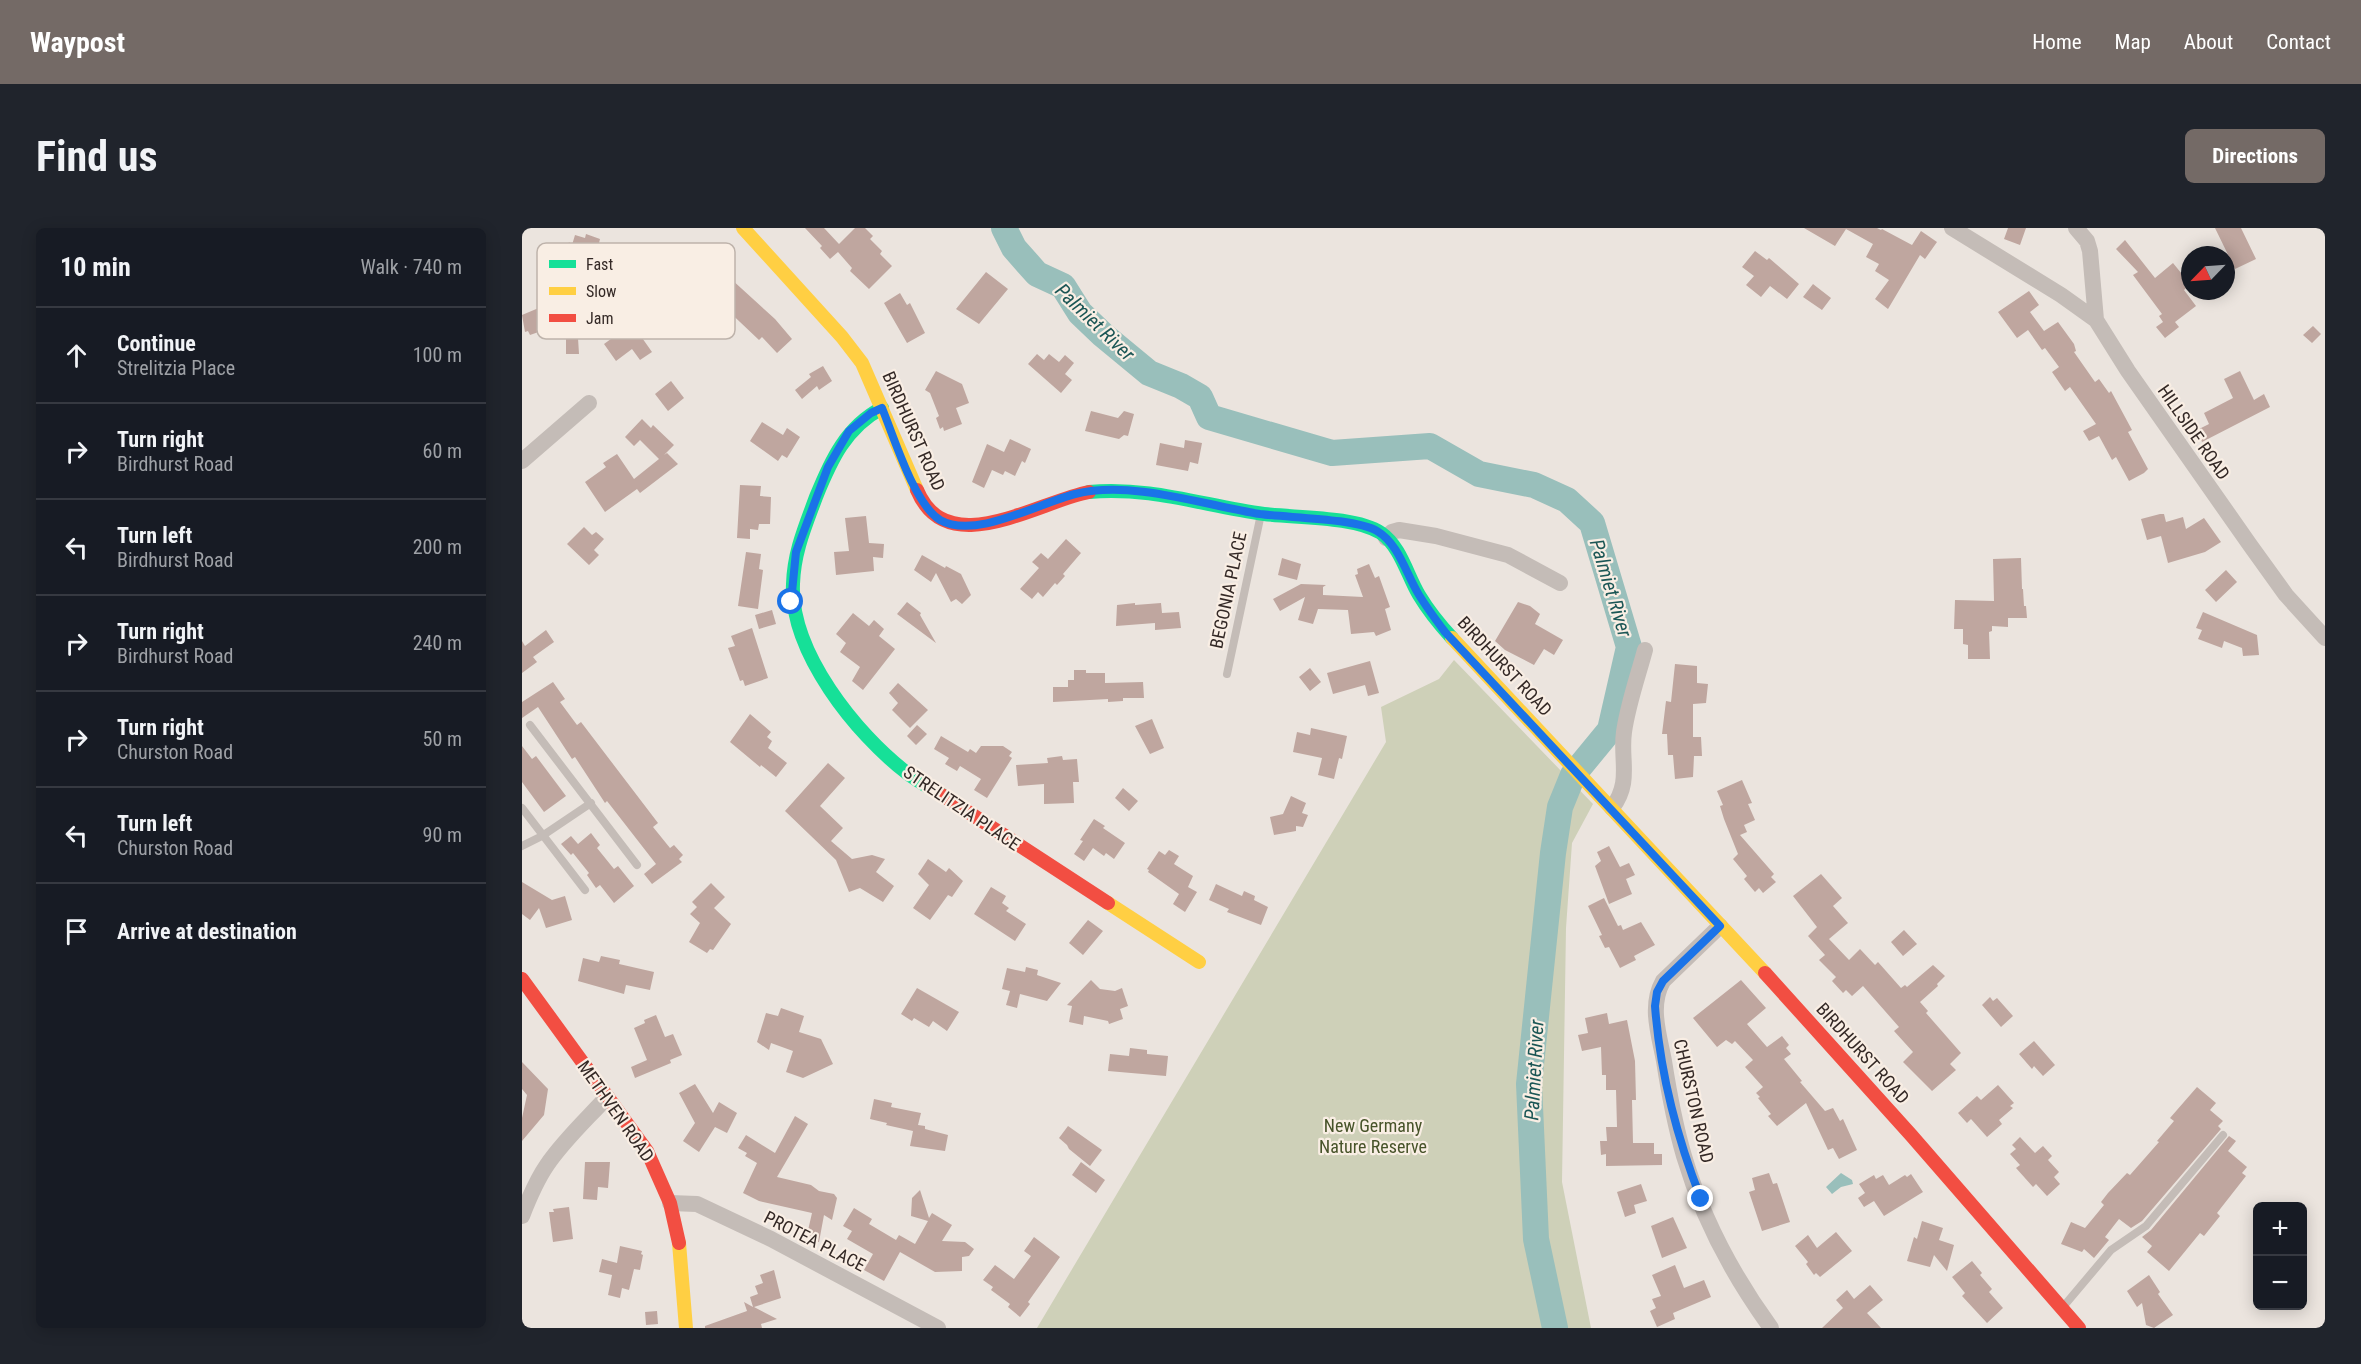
<!DOCTYPE html>
<meta charset="utf-8">
<style>
body{margin:0;font-family:"Roboto Condensed",sans-serif;background:#20242c;color:#f1f3f6}
.controls{position:absolute;right:18px;bottom:18px;display:grid;overflow:hidden;border-radius:9px;box-shadow:0 3px 15px #0003}
.controls button{width:54px;height:54px;display:grid;place-items:center;padding:0;border:0;border-bottom:2px solid #363941;background:#171b24;color:#f1f3f6;font:30px sans-serif}
.compass{position:absolute;left:1659px;top:18px;width:54px;height:54px;border-radius:50%;background:#171b24;box-shadow:0 3px 15px #0003;rotate:245deg}
.stop{position:absolute;width:18px;height:18px;margin:-14px;border:4px solid #1a73e8;border-radius:50%;background:#fff}
.stop.end{background:#1a73e8;border-color:#fff;box-shadow:0 2px 6px #0008}
.list{margin:0;padding:0;list-style:none}
h2{display:flex;justify-content:space-between;align-items:center;height:78px;margin:0;padding:0 24px;font-size:26px}
h2 small{font-size:20px;font-weight:400;color:#9ea1a6}
.list li{display:grid;grid-template-columns:39px 1fr auto;gap:18px;align-items:center;box-sizing:border-box;height:96px;padding:0 24px;border-top:2px solid #363941}
.list b{display:block;font-size:22px;white-space:nowrap}
.list p{margin:0;font-size:20px;white-space:nowrap;color:#9ea1a6}
.list em{font-size:20px;font-style:normal;color:#9ea1a6}
.icon{flex:none;width:33px;height:33px;fill:none;stroke:currentColor;stroke-width:2;stroke-linecap:round;stroke-linejoin:round}
.map{position:relative;flex:none;width:1803px;height:1100px;overflow:hidden;border-radius:9px}
header{display:flex;align-items:center;gap:36px;box-sizing:border-box;height:84px;padding:0 30px;background:#746a66;color:#fff}
header strong{font-size:28px}
nav{display:flex;gap:33px;margin-inline-start:auto;font-size:21px}
.intro{display:flex;align-items:center;justify-content:space-between;box-sizing:border-box;height:144px;padding:0 36px}
h1{margin:0;font-size:42px}
.button{padding:15px 27px;border-radius:9px;background:#746a66;color:#fff;font-size:21px;font-weight:700}
main{display:flex;gap:36px;padding:0 36px}
aside{flex:1;background:#171b24;border-radius:9px;box-shadow:0 3px 15px #0003}
.map>svg:first-child{display:block}
.green{fill:#ced0b8}
.water{fill:#99bfbb}
.lines{fill:none;stroke-linecap:round;stroke-linejoin:round}
.river{stroke:#99bfbb;stroke-width:26}
.building{fill:#bfa69f}
.lane{stroke:#c4bcb7;stroke-width:8}
.street{stroke:#c4bcb7;stroke-width:16}
.fast{stroke:#16e098;stroke-width:14}
.slow{stroke:#ffcf43;stroke-width:14}
.jam{stroke:#f24e42;stroke-width:14}
.route{stroke:#1a73e8;stroke-width:8}
.labels{text-anchor:middle;dominant-baseline:central;stroke-width:4.5;stroke-linejoin:round;paint-order:stroke}
.street-label{font-size:18px;fill:#342926;stroke:#f9eee4}
.park-label{font-size:18px;fill:#475329;stroke:#f9eee4}
.water-label{font-size:20px;font-style:italic;fill:#1b5655;stroke:#f9eee4}
.key{fill:#f9eee4;stroke:#beb3ab;stroke-width:1.5}
.key-label{font-size:16px;fill:#342926}
</style>
<header>
<strong>Waypost</strong>
<nav><a>Home</a><a>Map</a><a>About</a><a>Contact</a></nav>
</header>
<div class="intro"><h1>Find us</h1><a class="button">Directions</a></div>
<main>
<aside>
<h2>10 min<small>Walk · 740 m</small></h2>
<ul class="list">
<li><svg class="icon" aria-label="ahead" viewBox="0 0 24 24"><path d="M12 20V5M6 11l6-6 6 6"/></svg><div><b>Continue</b><p>Strelitzia Place</p></div><em>100 m</em></li>
<li><svg class="icon" aria-label="right" viewBox="0 0 24 24"><path d="M7 20v-9h11M14 6l5 5-5 5"/></svg><div><b>Turn right</b><p>Birdhurst Road</p></div><em>60 m</em></li>
<li><svg class="icon" aria-label="left" viewBox="0 0 24 24"><path d="M17 20v-9H6M10 6l-5 5 5 5"/></svg><div><b>Turn left</b><p>Birdhurst Road</p></div><em>200 m</em></li>
<li><svg class="icon" aria-label="right" viewBox="0 0 24 24"><path d="M7 20v-9h11M14 6l5 5-5 5"/></svg><div><b>Turn right</b><p>Birdhurst Road</p></div><em>240 m</em></li>
<li><svg class="icon" aria-label="right" viewBox="0 0 24 24"><path d="M7 20v-9h11M14 6l5 5-5 5"/></svg><div><b>Turn right</b><p>Churston Road</p></div><em>50 m</em></li>
<li><svg class="icon" aria-label="left" viewBox="0 0 24 24"><path d="M17 20v-9H6M10 6l-5 5 5 5"/></svg><div><b>Turn left</b><p>Churston Road</p></div><em>90 m</em></li>
<li><svg class="icon" aria-label="arrive" viewBox="0 0 24 24"><path d="M6 21V4h12l-3 4 3 4H6"/></svg><div><b>Arrive at destination</b></div></li>
</ul>
</aside>
<div class="map">
<svg width="1803" height="1100" viewBox="0 0 1803 1100">
<rect width="100%" height="100%" fill="#ebe4de"/>
<path class="green" d="M932,432L1071,576L1050,615L1044,700L1040,954L1069,1100H515L864,514L859,479L917,451Z"/>
<path class="water" d="M1319,945L1330,952L1331,956L1319,959L1310,966L1304,959Z"/>
<g class="lines">
<path class="river" d="M482,0L492,20L515,46L541,58L558,85L581,107L627,145L659,158L678,169L687,189L810,225L908,218L957,246L1012,257L1045,272L1070,295L1107,419L1088,502L1051,547L1038,579L1031,625L1007,856L1014,1011L1033,1100"/>
</g>
<path class="building" d="M283,0H302L317,16L333,0H343L351,8L348,11L360,23L358,26L370,38L347,61L328,43L330,40L316,24L308,31L298,20L300,18Z
M1282,0H1355L1359,2L1360,1L1390,17L1399,3L1415,14L1403,31L1398,27L1366,81L1353,71L1367,52L1353,43L1357,36L1344,29L1351,16L1324,1L1313,18Z
M1486,0H1504L1498,17L1482,11Z
M1693,0H1719L1734,31L1713,41Z
M64,6L78,11L77,15L84,18L83,23L97,27L93,40L89,39L88,43L55,32L53,37L40,33L47,14L50,17L53,7L63,10Z
M1603,12L1633,50L1651,35L1668,56L1662,62L1674,78L1653,94L1657,99L1643,110L1634,99L1641,94L1637,88L1640,86L1611,47L1616,44L1594,21Z
M1233,23L1245,32L1247,30L1277,56L1265,71L1248,58L1239,69L1224,57L1232,48L1220,39Z
M197,40L253,91L270,111L255,125L240,109L237,112L180,58Z
M464,44L486,61L457,96L434,81Z
M1291,56L1309,70L1300,82L1281,69Z
M1507,63L1517,77L1508,84L1522,103L1536,94L1552,116L1554,123L1552,124L1573,154L1577,151L1587,165L1589,163L1610,202L1606,204L1626,241L1622,245L1607,253L1594,229L1590,232L1577,208L1567,213L1561,203L1574,196L1548,159L1543,163L1530,144L1537,139L1523,120L1520,122L1506,102L1495,110L1476,84Z
M378,65L385,77L388,75L403,105L385,115L362,75Z
M38,71L47,98L29,104L28,100L8,107L6,103L3,104L0,87Z
M96,77L104,88L108,86L114,95L111,97L130,124L118,132L110,121L94,133L82,116L93,108L80,89Z
M1791,98L1799,106L1790,115L1781,107Z
M56,110L57,126H44V111Z
M515,126L522,132L527,126L537,134L543,127L552,135L543,146L550,152L539,165L506,136Z
M301,138L310,153L297,162L295,158L280,171L273,162L289,149L287,146Z
M414,143L440,156L447,175L434,180L440,196L422,203L421,199L418,201L414,190L417,188L408,165L403,162Z
M1718,143L1732,172L1742,166L1748,179L1680,214L1675,202L1687,196L1682,185L1711,170L1702,151Z
M149,153L162,170L146,183L133,166Z
M569,183L596,190L602,183L612,186L606,208L602,207L597,211L563,203Z
M120,191L129,200L131,197L152,217L142,227L145,225L156,236L118,265L115,261L83,284L63,254L84,239L81,235L95,226L112,251L137,231L118,212L112,218L103,209Z
M240,194L261,207L265,200L278,209L265,230L260,227L256,233L228,213Z
M488,211L509,221L503,235L500,233L493,248L483,243L481,247L470,242L462,260L450,254L465,216L482,224Z
M663,212L680,215L676,236L668,234L666,243L634,237L638,215L662,220Z
M218,257L239,258L238,268L249,269L248,296H237L236,302L228,301V311L215,310Z
M1638,286H1642L1644,294L1661,289L1664,301L1682,290L1699,314L1683,324L1646,335L1639,308L1625,312L1619,291Z
M344,288L347,315L362,316L361,330L351,329L352,343L314,347L312,324L327,323L323,290Z
M62,299L70,307L74,304L82,311L72,322L77,327L67,337L45,316Z
M544,311L559,325L541,346L543,348L535,357L533,355L521,369L516,364L510,371L498,361L517,340L510,334L519,325L526,331Z
M224,324L239,326L237,341L241,342L236,381L216,378Z
M400,327L423,340L424,338L439,346L449,367L440,376L434,371L429,374L414,345L409,354L392,342Z
M760,330L779,336L775,352L756,347Z
M1499,330L1500,361H1501L1502,378H1504L1505,390H1486V399L1470,398V403L1467,404L1468,431H1446V417L1441,416V401H1432L1433,372L1472,373L1471,331Z
M847,336L853,350L857,348L868,379L863,381L869,402L854,408L852,404L829,406L826,382L796,381L791,396L776,392L783,369L758,383L751,371L779,356L804,357L801,359V367L841,369L833,347L836,346L835,341Z
M1704,342L1715,354L1694,374L1683,362Z
M385,374L399,385L398,387L414,415L375,386Z
M996,374L1008,378L1018,386L1013,396L1041,412L1032,427L1022,421L1012,437L983,422L973,413Z
M613,375V377L639,375L640,385L657,384L659,400L633,402V395L594,398L595,377Z
M250,382L254,396L237,401L233,387Z
M1681,384L1735,407L1737,427L1721,428L1720,420L1702,413L1700,420L1676,411L1680,402L1674,400Z
M331,385L347,398L352,392L362,401L357,408L373,421L341,462L330,453L338,439L318,424L324,415L314,406Z
M230,400L246,450L223,458L221,452L218,453L206,420L213,418L209,408Z
M24,402L32,414L11,429L15,434L0,445V413L3,418Z
M848,433L857,465L846,468L843,457L811,466L805,445Z
M1153,436L1175,438V455L1186,456L1184,475L1171,476V509H1179L1180,528H1172L1171,549L1153,551L1151,527H1146L1145,506H1140L1144,473L1149,474Z
M788,440L799,454L788,463L777,449Z
M552,442H564V445H583V455L621,454L622,470H601V473L586,474V471L531,474V459H546V452H552Z
M31,454L43,471L38,474L55,497L59,494L136,595L131,599L148,620L152,617L161,627L157,631L160,634L130,656L122,646L134,636L85,573L83,575L53,529L50,531L16,479L0,490V474Z
M376,455L406,482L388,500L370,482L376,475L367,465Z
M228,486L249,504L245,509L250,513L246,520L265,535L254,549L239,537L238,539L208,514Z
M630,491L642,520L628,526L613,498Z
M395,497L405,506L394,517L385,508Z
M789,500L825,508L820,531L817,530L812,551L796,547L800,530L771,524L775,504L788,507Z
M419,508L446,524L448,521L454,525L459,518H481L490,524L487,528L490,530L465,570L452,562L459,551L438,538L435,543L423,536L427,530L412,521Z
M0,518L10,531L14,528L44,568L22,584L0,554Z
M540,528L541,532L555,531L557,554H551L552,575L522,576V556L496,558L494,537L526,535L525,530Z
M306,535L323,550L298,578L321,600L309,613L330,631L350,627L363,631L354,644L372,658L361,674L338,660L327,664L314,632L263,583Z
M1220,552L1230,575L1226,576L1233,592L1222,597L1225,604L1218,607L1252,646L1249,649L1254,654L1241,665L1237,660L1233,664L1222,651L1225,648L1211,631L1216,626L1202,591L1198,578L1201,577L1195,563Z
M601,560L616,573L607,583L593,570Z
M769,568L784,575L780,585L786,587L781,599L774,598V603L752,607L748,589L761,586Z
M572,591L583,598L581,600L603,615L592,631L584,625L582,628L571,620L562,633L552,626L561,613L558,612Z
M69,605L78,617L75,620L92,641L96,638L112,658L92,675L78,657L74,660L65,647L67,645L51,625L49,627L39,616L49,608L56,616Z
M1087,618L1098,639L1107,635L1113,647L1104,651L1110,666L1087,676L1073,638L1079,633L1075,624Z
M647,622L657,628L652,636L671,648L666,659L675,664L663,684L651,676L657,666L626,644L627,642L625,641L637,623L643,627Z
M406,631L424,644L427,640L441,653L430,669L426,667L408,692L391,680L407,657L396,646Z
M1299,646L1320,670L1311,678L1326,695L1307,711L1327,732L1338,721L1353,737L1356,734L1379,760L1383,757L1385,759L1411,737L1423,748L1415,756L1416,758L1398,774L1406,783L1404,785L1439,825L1428,836L1434,842L1410,863L1381,834L1391,824L1372,803L1377,799L1341,758L1330,768L1324,762L1321,765L1310,753L1314,749L1297,732L1303,727L1286,708L1295,699L1271,668Z
M0,654L30,672L43,668L50,692L24,700L17,680L8,692L0,686Z
M189,655L203,669L192,680L209,696L191,722L188,721L185,725L167,714L178,695L168,686L175,679L170,674Z
M694,656L720,668L722,663L733,668L732,672L746,679L739,697L705,684L707,681L687,672Z
M469,659L484,668L480,675L487,680L484,683L504,696L493,713L452,686Z
M1082,670L1096,698L1099,697L1101,702L1119,694L1133,717L1112,728L1114,732L1098,740L1087,719L1083,720L1077,708L1080,707L1066,678Z
M566,692L581,703L561,727L547,715Z
M1382,702L1395,716L1381,728L1369,714Z
M79,728L98,732L97,736L132,744L128,762L104,757L102,766L56,753L61,730L77,734Z
M504,739L516,742L515,747L539,755L525,773L498,766L495,780L484,777L488,763L480,761L485,740L503,744Z
M569,752L578,761L593,763L600,760L606,778L598,781L601,791L587,796L586,793L562,788L561,797L547,794L550,778L545,777Z
M1219,752L1244,780L1225,796L1245,819L1260,808L1267,817L1264,820L1269,826L1262,831L1280,853L1278,854L1303,883L1311,880L1318,893L1321,891L1335,922L1317,931L1311,920L1306,922L1284,875L1255,898L1246,888L1249,886L1236,870L1238,869L1234,865L1241,859L1223,839L1231,832L1213,813L1210,816L1204,812L1195,819L1171,790Z
M395,760L437,784L425,803L411,793L407,799L392,790L390,793L379,786Z
M1468,769L1471,773L1475,770L1491,788L1479,799L1460,777Z
M259,780L282,788L277,804L299,811L311,836L281,850L264,844L271,823L249,815L247,822L235,814L244,785L256,788Z
M1085,785L1087,796L1105,792L1113,833L1114,872H1110L1111,915H1132V926H1140V937L1084,938V926L1079,927L1078,913H1085L1084,899H1095L1094,862H1084V847H1080L1079,819L1060,823L1056,807L1066,805L1063,790Z
M134,787L143,809L151,806L160,827L148,832L149,835L113,850L109,839L125,832L112,800L123,795L122,792Z
M1512,813L1533,837L1521,848L1512,838L1510,841L1497,826Z
M608,820L625,822V826L646,828L644,848L586,843L588,826L607,828Z
M0,834L26,861L22,887L0,913V890L5,867L0,861Z
M173,856L191,885L197,874L215,885L205,905L193,899L177,924L161,913L173,895L157,865Z
M1476,857L1492,875L1488,878L1491,880L1477,892L1480,896L1465,909L1449,891L1445,895L1436,885L1455,868L1459,872Z
M1675,859L1694,875L1688,882L1701,893L1696,898L1699,901L1620,993L1609,1000L1597,991L1583,1009L1587,1012L1572,1030L1562,1021L1560,1024L1539,1016L1549,994L1563,1000L1582,977L1579,974L1586,965L1605,945L1608,947L1637,914L1635,913L1652,893L1648,890Z
M352,871L370,875L369,879L399,885L396,897L403,898V901L426,907L423,923L388,918L391,903L364,897L365,895L348,891Z
M273,888L286,896L255,949L289,957L297,963L312,966L315,970L310,992L302,987L297,1014L284,1011L290,985L237,973L221,965L235,935L223,928L225,925L216,920L224,907L253,925Z
M546,898L580,922L568,938L547,921L545,917L537,910Z
M1707,908L1714,913L1706,923L1725,939L1720,945L1724,948L1695,985L1698,988L1682,1008L1678,1005L1647,1043L1625,1024L1630,1018L1620,1009L1629,1002Z
M1498,909L1513,925L1521,918L1530,928L1526,932L1537,944L1532,949L1538,956L1525,968L1514,956L1511,959L1494,940L1498,937L1488,926L1494,921L1490,917Z
M63,934H88L86,960L76,959L75,972L61,971Z
M559,934L583,952L574,965L550,947Z
M1247,945L1251,956L1255,955L1268,994L1240,1003L1227,964L1233,962L1230,950Z
M1389,946L1401,964L1362,988L1352,973L1342,979L1336,970L1343,965L1337,956L1352,947L1354,951L1361,947L1367,957L1383,947L1385,949Z
M1119,956L1125,973L1112,977L1114,985L1103,989L1095,964Z
M398,962L407,990L410,985L430,997L420,1013L443,1014L452,1021L447,1028L440,1029V1043L413,1044L378,1024L362,1053L342,1042L351,1026L325,1011L330,1003L321,998L332,980L350,991L347,996L374,1012L377,1007L393,1016L406,993L389,988L390,970Z
M47,979L51,1011L31,1014L27,984H32L31,981Z
M1151,989L1165,1020L1140,1030L1129,998Z
M1400,993L1421,1000L1417,1012L1432,1017L1425,1043L1412,1027L1408,1039L1385,1033L1392,1009L1395,1011Z
M1314,1004L1330,1023L1298,1049L1294,1045L1292,1047L1284,1036L1286,1034L1273,1018L1286,1007L1295,1020Z
M512,1009L538,1029L506,1074L508,1076L498,1089L486,1079L488,1076L469,1062L471,1059L461,1052L473,1037L492,1051L509,1028L502,1023Z
M98,1018L120,1023L119,1026L121,1027L118,1042L112,1041L107,1062L100,1060L98,1070L86,1067L90,1047L77,1044L80,1031L95,1035Z
M1450,1033L1460,1045L1458,1047L1470,1061L1467,1064L1481,1080L1465,1095L1440,1068L1443,1065L1430,1049Z
M1153,1037L1162,1060L1182,1052L1189,1069L1151,1085L1153,1091L1135,1099L1128,1083L1134,1080L1130,1071L1139,1068L1130,1047Z
M252,1042L259,1070L232,1079L255,1091L239,1096L240,1100H183V1098L225,1083L222,1074L231,1079L228,1069L236,1066L233,1058L241,1055L238,1047Z
M1627,1047L1638,1064L1636,1066L1651,1087L1632,1100L1624,1097L1620,1075L1615,1079L1605,1063Z
M1348,1057L1361,1072L1345,1085L1359,1100H1300L1321,1080L1314,1072L1325,1062L1332,1071Z
M135,1083L136,1096L124,1097L123,1084Z"/>
<g class="lines">
<path class="lane" d="M705,446L739,286
M8,497L115,637
M0,580L63,662
M0,618L20,608L69,575
M1541,1079L1589,1022L1624,998L1701,907"/>
<path class="street" d="M1430,0L1539,67L1574,92
M1554,0L1565,13L1568,23L1574,92L1606,143L1728,317L1764,367L1803,410
M0,233L67,175
M864,310L870,304L877,302L914,308L986,327L1038,355
M1090,580C1110,554 1098,532 1102,504C1106,476 1116,448 1123,422
M1198,698L1141,753C1127,778 1137,806 1142,833C1147,865 1153,897 1162,928C1180,989 1212,1049 1249,1100
M148,975L175,976L249,1011L416,1100
M0,988C7,970 14,953 25,937C42,912 65,891 85,869"/>
<path class="fast" d="M360,180C324,199 309,232 294,269C283,299 272,324 271,356C268,424 334,506 385,545C396,553 408,560 420,567
M567,264C627,258 683,278 742,286C774,290 833,288 859,305C879,319 885,347 897,367C906,382 918,397 930,410"/>
<path class="slow" d="M221,0L320,109L340,135L395,262
M930,410L1243,745
M586,675L677,734
M157,1015L164,1100"/>
<path class="jam" d="M395,262C425,334 515,274 567,264
M420,567L586,675
M1243,745L1389,907L1557,1100
M0,751L125,923L148,975L157,1015"/>
</g>
<g class="lines">
<path class="route" d="M269,374L274,324L306,239L327,203L349,185L360,180C372,209 392,276 418,292C453,312 517,275 553,266C610,252 682,277 738,286C767,290 832,290 855,303C877,316 884,346 897,367C905,380 914,392 923,404L1198,698L1141,753L1135,764L1133,778C1138,844 1155,910 1179,971"/>
</g>
<g class="labels">
<g class="street-label">
<text transform="translate(392 203) rotate(66)">BIRDHURST ROAD</text>
<text transform="translate(1672 204) rotate(55)">HILLSIDE ROAD</text>
<text transform="translate(706 362) rotate(-78)">BEGONIA PLACE</text>
<text transform="translate(983 438) rotate(47)">BIRDHURST ROAD</text>
<text transform="translate(440 580) rotate(34)">STRELITZIA PLACE</text>
<text transform="translate(1341 825) rotate(48)">BIRDHURST ROAD</text>
<text transform="translate(1172 873) rotate(77)">CHURSTON ROAD</text>
<text transform="translate(94 883) rotate(55)">METHVEN ROAD</text>
<text transform="translate(293 1013) rotate(27)">PROTEA PLACE</text>
</g>
<g class="park-label">
<text x="851" y="897">New Germany<tspan x="851" dy="21">Nature Reserve</tspan></text>
</g>
<g class="water-label">
<text transform="translate(573 94) rotate(44)">Palmiet River</text>
<text transform="translate(1089 360) rotate(73)">Palmiet River</text>
<text transform="translate(1012 842) rotate(-87)">Palmiet River</text>
</g>
</g>
<rect x="15" y="15" width="198" height="96" rx="9" class="key"/>
<rect x="27" y="32" width="27" height="8" fill="#16e098"/>
<rect x="27" y="59" width="27" height="8" fill="#ffcf43"/>
<rect x="27" y="86" width="27" height="8" fill="#f24e42"/>
<g class="key-label">
<text x="64" y="42">Fast</text>
<text x="64" y="69">Slow</text>
<text x="64" y="96">Jam</text>
</g>
</svg>
<div class="controls">
<button>+</button>
<button>−</button>
</div>
<svg class="compass" viewBox="-18 -18 36 36"><path d="M0-13l5 13h-10z" fill="#e53935"/><path d="M0 13l5-13h-10z" fill="#9ea1a6"/></svg>
<div class="stop" style="left:269px;top:374px"></div>
<div class="stop end" style="left:1179px;top:971px"></div>
</div>
</main>
